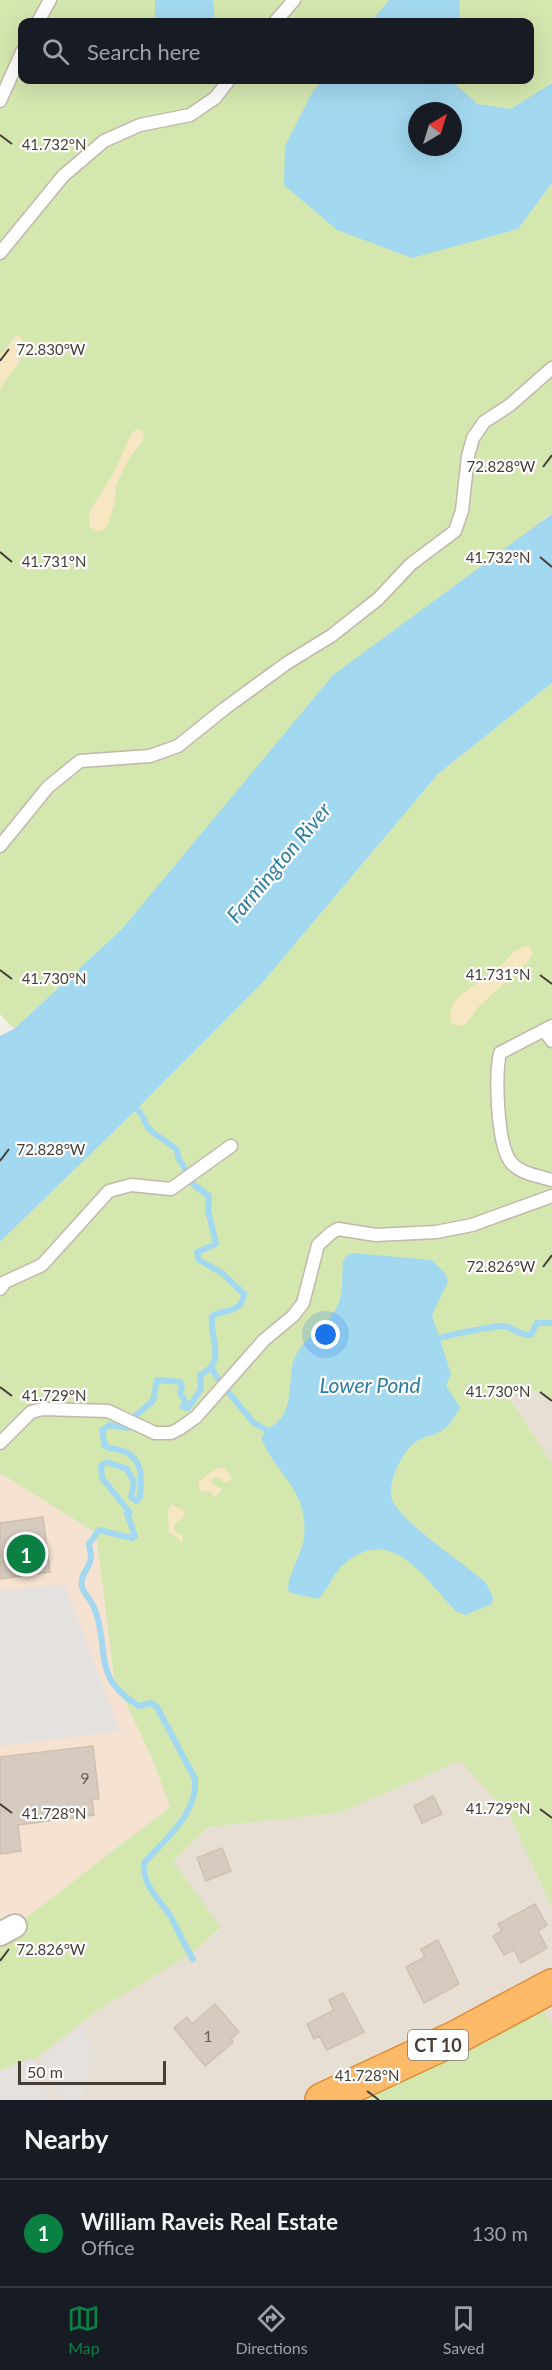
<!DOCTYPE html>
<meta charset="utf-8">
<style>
body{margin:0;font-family:Lato,sans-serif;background:#242831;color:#f1f3f6}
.compass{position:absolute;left:408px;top:102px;width:54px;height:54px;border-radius:50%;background:#171b24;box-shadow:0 6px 24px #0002;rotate:38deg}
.scale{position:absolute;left:18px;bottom:15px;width:148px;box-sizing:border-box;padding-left:6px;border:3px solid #463d35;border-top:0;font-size:16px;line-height:21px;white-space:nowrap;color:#463d35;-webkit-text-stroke:4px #fff;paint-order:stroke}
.you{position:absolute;left:326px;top:1335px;width:21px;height:21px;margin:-15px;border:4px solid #fff;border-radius:50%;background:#1a73e8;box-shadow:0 0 0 9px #1a73e833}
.badge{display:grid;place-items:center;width:39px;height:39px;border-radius:50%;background:#0b8043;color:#fff;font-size:20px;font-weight:700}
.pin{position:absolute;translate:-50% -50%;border:3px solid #fff;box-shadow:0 2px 6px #0006}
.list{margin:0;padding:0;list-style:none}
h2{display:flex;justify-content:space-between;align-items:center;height:78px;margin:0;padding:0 24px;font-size:26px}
h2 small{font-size:20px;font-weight:400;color:#9ea1a6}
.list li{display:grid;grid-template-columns:39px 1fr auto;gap:18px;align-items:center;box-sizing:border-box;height:108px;padding:0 24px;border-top:2px solid #363941}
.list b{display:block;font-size:22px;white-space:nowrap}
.list p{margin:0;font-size:20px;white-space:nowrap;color:#9ea1a6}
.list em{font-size:20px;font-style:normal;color:#9ea1a6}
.icon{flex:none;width:33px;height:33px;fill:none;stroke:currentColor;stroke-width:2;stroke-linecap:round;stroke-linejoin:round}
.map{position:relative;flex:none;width:552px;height:2100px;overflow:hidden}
.search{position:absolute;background:#171b24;box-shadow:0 6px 24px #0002;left:18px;right:18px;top:18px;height:66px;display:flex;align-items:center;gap:15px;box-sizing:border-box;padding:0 21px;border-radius:12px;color:#9ea1a6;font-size:22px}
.sheet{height:186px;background:#171b24}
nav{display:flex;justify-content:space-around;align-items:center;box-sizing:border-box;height:84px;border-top:2px solid #363941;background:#171b24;font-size:16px;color:#9ea1a6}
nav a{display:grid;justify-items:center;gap:3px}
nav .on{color:#0b8043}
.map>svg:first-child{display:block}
.residential{fill:#e7dfd4}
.commercial{fill:#f5e2d1}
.green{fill:#d4e7af;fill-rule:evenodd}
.sand{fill:#f7e6c2}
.parking{fill:#e4e1de}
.water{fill:#a3d9f0;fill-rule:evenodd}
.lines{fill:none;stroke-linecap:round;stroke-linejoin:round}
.stream{stroke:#a3d9f0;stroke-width:6}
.building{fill:#d7cbbf;stroke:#cfbfaf;stroke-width:1.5}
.lane-casing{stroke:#c1b7ac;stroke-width:15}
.street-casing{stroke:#c1b7ac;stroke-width:26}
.highway-casing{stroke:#dc8d37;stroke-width:36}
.lane{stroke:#fff;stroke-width:12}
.street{stroke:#fff;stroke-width:22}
.highway{stroke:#fcba68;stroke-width:33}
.ticks{fill:none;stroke:#463d35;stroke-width:2}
.labels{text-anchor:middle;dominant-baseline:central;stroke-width:4.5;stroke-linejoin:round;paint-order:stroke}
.number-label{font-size:16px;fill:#6a6058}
.shield{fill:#fff;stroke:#7e7772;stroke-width:1.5}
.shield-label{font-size:18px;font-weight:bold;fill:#463d35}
.water-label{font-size:21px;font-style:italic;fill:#2c7da1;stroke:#fff}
.ticks-label{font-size:15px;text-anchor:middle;fill:#463d35;stroke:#fff;stroke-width:4.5;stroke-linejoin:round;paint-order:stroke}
</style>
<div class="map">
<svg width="552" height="2100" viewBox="0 0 552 2100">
<rect width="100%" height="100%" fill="#f3eee6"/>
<path class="residential" d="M538,1390L552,1401V1463L509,1396Z
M460,1761L510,1816L552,1908V2026L542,2007L322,2100H0V2087L95,2012L188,1955L221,1929L173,1861L208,1827L339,1813Z"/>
<path class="commercial" d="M0,1473L96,1533L114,1678L152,1758L170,1807L15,1926L0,1934Z"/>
<path class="green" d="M0,0H552V514L545,518L122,929L14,1029L0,1014ZM22,22H530V80H22ZM417,111H453V147H417Z
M552,683V1401L538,1390L509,1397L552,1463V1908L510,1816L460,1761L339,1813L208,1827L173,1861L221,1928L189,1955L95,2012L0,2087V1934L15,1926L170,1807L152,1758L114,1678L96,1533L0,1473V1242L138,1108L263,982L438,774Z
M542,2007L552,2026V2100H349Z"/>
<path class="sand" d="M16,335C42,347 5,373 0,392V356Z
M139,429L143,432L144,440L130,457L116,485L115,502L106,529L96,532L90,527L89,512L113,474L132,432Z
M529,946L533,953L527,963L479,1006L467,1023L461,1026L452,1024C441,999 478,984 493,974C505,965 513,946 529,946Z
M218,1467L225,1468L232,1478L226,1483L218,1477L212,1478V1484L222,1489L214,1498L211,1492L201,1491L198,1482Z
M172,1504L185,1512L183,1518L174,1524L175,1531L183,1536L182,1542L169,1532L168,1510Z"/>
<path class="parking" d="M65,1584L120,1731L0,1746V1591Z
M82,2027L97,2058L88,2064L90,2083L80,2100H67L56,2093L41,2058Z
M32,2057L49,2100H0V2071Z"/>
<path class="water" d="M155,0H213L215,22H155Z
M389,0H459L460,21L371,22Z
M323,80H451L477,104L511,109L552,83V183L518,229L412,258L337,230L284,185L285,146L313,91ZM417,111H453V147H417Z
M552,514V683L438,774L263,982L138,1108L0,1242V1036L14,1029L122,929L333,675Z
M353,1253L432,1260L445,1273L448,1282L432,1315L451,1374L446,1386L460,1407C442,1445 426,1428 408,1449C399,1460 389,1482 391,1496C395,1519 467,1565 486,1583L493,1597L492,1604L465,1615L456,1611C425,1580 392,1521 343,1565C332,1574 329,1589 318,1599L291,1593L288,1590C288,1572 302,1556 304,1537C309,1490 276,1475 261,1438C268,1426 280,1424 285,1411C292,1397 289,1369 295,1357C305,1335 334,1323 340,1299C343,1287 342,1273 343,1261L346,1256Z"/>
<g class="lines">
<path class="stream" d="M131,1105C142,1110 143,1120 149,1129C153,1134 170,1143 177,1150L178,1157L194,1185L209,1196L208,1210L216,1244L197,1252L199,1260L222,1273L244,1294C242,1314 223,1309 212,1316C209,1338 228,1362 200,1375L201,1389L188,1408L183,1407L185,1401L180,1393L182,1388L180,1382L157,1380L153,1401L136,1415L128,1428L110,1425L102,1430L105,1446C111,1450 116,1448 123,1451C143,1458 142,1479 140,1497L136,1501L131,1497L134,1482L127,1469L107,1462L101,1466L102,1478L130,1513L127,1514L135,1536L132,1538L99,1530L89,1544C90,1549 92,1557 90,1562C87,1571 80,1575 82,1587C84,1594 91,1600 94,1607C111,1650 90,1677 139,1706L151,1703L157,1707L195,1779C198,1814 165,1839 144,1863C142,1886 160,1899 171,1917C178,1931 185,1946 193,1959
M434,1340C438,1337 497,1325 504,1326C514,1328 521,1336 531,1335L537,1323H552
M211,1367L218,1379
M229,1393L254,1423L272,1433"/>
</g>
<path class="building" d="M43,1517L50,1572L0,1579V1523Z
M93,1746L99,1799H92L94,1815L18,1825L21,1851L0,1854V1757Z
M433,1796L442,1814L422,1823L414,1806Z
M222,1848L231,1871L206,1881L197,1858Z
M535,1904L547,1925L538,1931L547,1948L521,1963L514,1950L504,1955L493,1936L502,1931L498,1924Z
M438,1940L459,1984L424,2003L406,1967L425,1957L421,1949Z
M343,1993L364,2032L327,2050L319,2036L314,2039L307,2024L334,2010L329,2000Z
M215,2004L239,2032L231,2039L233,2042L205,2066L174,2028L187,2017L192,2024Z"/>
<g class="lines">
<g class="lane-casing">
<path id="lane" d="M38,22L50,0
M275,22L294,0
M0,101L22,52
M0,253L63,176L104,141L140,125L190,115L215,98L229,80
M0,846L48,787L80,761L150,756L178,746L224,709L287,663L331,636L378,599L411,564L455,531L462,511L468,456L473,438L484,422L510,405L552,368
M552,1026L500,1053C495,1075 497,1142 510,1161C518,1173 538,1176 552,1180
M544,1030L552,1041
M0,1289L5,1282L42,1265L109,1191L131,1185L171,1189L231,1146
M0,1443L31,1412L43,1409L108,1411L155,1433H171L179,1429L196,1417L264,1340L293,1316L303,1303L318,1245L331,1233L338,1229L376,1235L436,1232L472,1225L552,1196"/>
</g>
<g class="street-casing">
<path id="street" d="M0,1934L15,1926"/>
</g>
<g class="highway-casing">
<path id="highway" d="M322,2100L455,2038L552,1986"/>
</g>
<use href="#lane" class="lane"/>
<use href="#street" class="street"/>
<use href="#highway" class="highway"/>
</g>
<path class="ticks" d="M0,135L12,144M0,361L9,349M543,467L552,455M0,552L12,562M540,557L552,567M0,970L12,979M540,975L552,984M0,1161L9,1149M543,1267L552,1255M0,1387L12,1396M540,1392L552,1401M0,1804L12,1813M540,1809L552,1818M0,1961L9,1949M367,2091L379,2100"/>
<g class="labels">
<g class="number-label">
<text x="85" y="1777">9</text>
<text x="208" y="2035">1</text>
</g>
<rect class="shield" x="408" y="2030" width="60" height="30" rx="4.5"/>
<g class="shield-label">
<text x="438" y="2045">CT 10</text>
</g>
<g class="water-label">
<text transform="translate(278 862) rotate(-50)">Farmington River</text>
<text x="370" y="1384">Lower Pond</text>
</g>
</g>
<g class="ticks-label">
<text x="54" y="150">41.732°N</text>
<text x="51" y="355">72.830°W</text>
<text x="501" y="472">72.828°W</text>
<text x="498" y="563">41.732°N</text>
<text x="54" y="567">41.731°N</text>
<text x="498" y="980">41.731°N</text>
<text x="54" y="984">41.730°N</text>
<text x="51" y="1155">72.828°W</text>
<text x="501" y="1272">72.826°W</text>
<text x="498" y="1397">41.730°N</text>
<text x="54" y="1401">41.729°N</text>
<text x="498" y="1814">41.729°N</text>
<text x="54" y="1819">41.728°N</text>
<text x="51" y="1955">72.826°W</text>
<text x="367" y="2081">41.728°N</text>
</g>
</svg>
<svg class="compass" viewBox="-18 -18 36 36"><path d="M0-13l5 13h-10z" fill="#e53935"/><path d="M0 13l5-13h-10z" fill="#9ea1a6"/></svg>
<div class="scale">50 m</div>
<div class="you"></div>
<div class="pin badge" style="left:26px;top:1554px">1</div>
<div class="search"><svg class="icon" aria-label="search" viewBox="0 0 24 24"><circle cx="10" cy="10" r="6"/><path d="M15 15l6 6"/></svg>Search here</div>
</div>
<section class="sheet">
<h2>Nearby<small></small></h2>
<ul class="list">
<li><span class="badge">1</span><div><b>William Raveis Real Estate</b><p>Office</p></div><em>130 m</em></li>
</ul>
</section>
<nav>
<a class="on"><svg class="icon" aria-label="map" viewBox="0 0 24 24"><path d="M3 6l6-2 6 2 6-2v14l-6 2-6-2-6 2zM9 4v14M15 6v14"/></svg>Map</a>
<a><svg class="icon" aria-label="directions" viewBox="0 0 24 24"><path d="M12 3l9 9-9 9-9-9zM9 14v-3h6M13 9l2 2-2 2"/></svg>Directions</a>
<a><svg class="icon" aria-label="saved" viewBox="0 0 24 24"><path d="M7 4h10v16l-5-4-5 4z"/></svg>Saved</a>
</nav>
